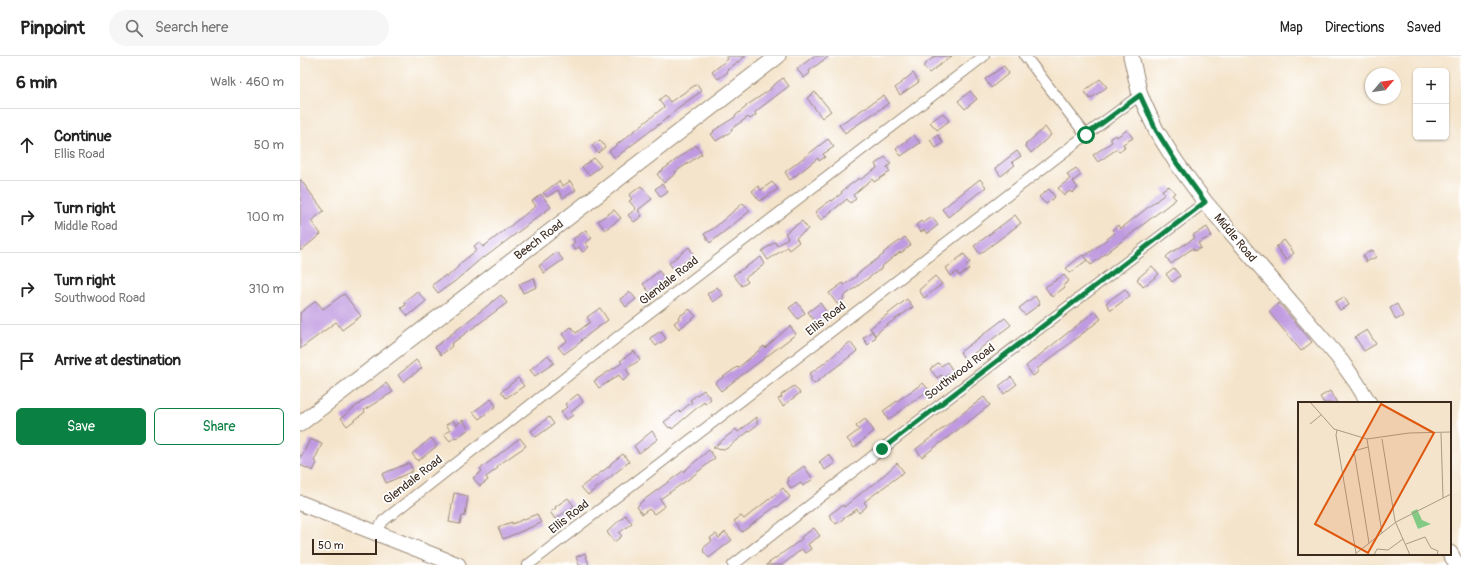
<!DOCTYPE html>
<meta charset="utf-8">
<style>
body{margin:0;font-family:Pangolin,sans-serif;background:#f6f6f6;color:#222}
.controls{position:absolute;right:12px;top:12px;display:grid;overflow:hidden;border-radius:6px;box-shadow:0 1px 3px #0004}
.controls button{width:36px;height:36px;display:grid;place-items:center;padding:0;border:0;border-bottom:1px solid #e0e0e0;background:#fff;color:#222;font:20px sans-serif}
.compass{position:absolute;left:1065px;top:12px;width:36px;height:36px;border-radius:50%;background:#fff;box-shadow:0 1px 3px #0004;rotate:61deg}
.scale{position:absolute;left:12px;bottom:10px;width:65px;box-sizing:border-box;padding-left:4px;border:2px solid #3b2a1e;border-top:0;font-size:11px;line-height:14px;white-space:nowrap;color:#3b2a1e;-webkit-text-stroke:3px #fff;paint-order:stroke}
.stop{position:absolute;width:12px;height:12px;margin:-9px;border:3px solid #0b8043;border-radius:50%;background:#fff}
.stop.end{background:#0b8043;border-color:#fff;box-shadow:0 1px 4px #0008}
.list{margin:0;padding:0;list-style:none}
h2{display:flex;justify-content:space-between;align-items:center;height:52px;margin:0;padding:0 16px;font-size:17px}
h2 small{font-size:13px;font-weight:400;color:#767676}
.list li{display:grid;grid-template-columns:26px 1fr auto;gap:12px;align-items:center;box-sizing:border-box;height:72px;padding:0 16px;border-top:1px solid #e0e0e0}
.list b{display:block;font-size:15px;white-space:nowrap}
.list p{margin:0;font-size:13px;white-space:nowrap;color:#767676}
.list em{font-size:13px;font-style:normal;color:#767676}
.actions{display:flex;gap:8px;padding:12px 16px}
.actions a{flex:1;padding:9px 0;border:1px solid #0b8043;border-radius:6px;text-align:center;font-size:14px;color:#0b8043}
.actions .main{background:#0b8043;color:#fff}
.icon{flex:none;width:22px;height:22px;fill:none;stroke:currentColor;stroke-width:2;stroke-linecap:round;stroke-linejoin:round}
.map{position:relative;flex:none;width:1161px;height:509px;overflow:hidden}
header{display:flex;align-items:center;gap:24px;box-sizing:border-box;height:56px;padding:0 20px;background:#fff;border-bottom:1px solid #e0e0e0}
header strong{font-size:19px}
nav{display:flex;gap:22px;margin-inline-start:auto;font-size:14px}
.search{width:280px;height:36px;background:#f6f6f6;display:flex;align-items:center;gap:10px;box-sizing:border-box;padding:0 14px;border-radius:22px;color:#767676;font-size:15px}
main{display:flex}
aside{flex:1;background:#fff}
.map>svg:first-child{display:block}
.building{fill:#bf9ae0}
.lines{fill:none;stroke-linecap:round;stroke-linejoin:round}
.street-casing{stroke:#988774;stroke-width:12}
.secondary-casing{stroke:#988774;stroke-width:17}
.street{stroke:#fff;stroke-width:10}
.secondary{stroke:#fff;stroke-width:15}
.route{stroke:#0b8043;stroke-width:5}
.labels{text-anchor:middle;dominant-baseline:central;stroke-width:3.5;stroke-linejoin:round;paint-order:stroke}
.street-label{font-size:12px;fill:#3b2a1e;stroke:#fff}
.inset-road{fill:none;stroke:#aa9a86;stroke-width:1}
.view{fill:#df570d;fill-opacity:0.15;stroke:#df570d;stroke-width:2}
.inset-edge{fill:none;stroke:#3b2a1e;stroke-width:2}
</style>
<header>
<strong>Pinpoint</strong>
<div class="search"><svg class="icon" aria-label="search" viewBox="0 0 24 24"><circle cx="10" cy="10" r="6"/><path d="M15 15l6 6"/></svg>Search here</div>
<nav><a>Map</a><a>Directions</a><a>Saved</a></nav>
</header>
<main>
<aside>
<h2>6 min<small>Walk · 460 m</small></h2>
<ul class="list">
<li><svg class="icon" aria-label="ahead" viewBox="0 0 24 24"><path d="M12 20V5M6 11l6-6 6 6"/></svg><div><b>Continue</b><p>Ellis Road</p></div><em>50 m</em></li>
<li><svg class="icon" aria-label="right" viewBox="0 0 24 24"><path d="M7 20v-9h11M14 6l5 5-5 5"/></svg><div><b>Turn right</b><p>Middle Road</p></div><em>100 m</em></li>
<li><svg class="icon" aria-label="right" viewBox="0 0 24 24"><path d="M7 20v-9h11M14 6l5 5-5 5"/></svg><div><b>Turn right</b><p>Southwood Road</p></div><em>310 m</em></li>
<li><svg class="icon" aria-label="arrive" viewBox="0 0 24 24"><path d="M6 21V4h12l-3 4 3 4H6"/></svg><div><b>Arrive at destination</b></div></li>
</ul>
<div class="actions"><a class="main">Save</a><a>Share</a></div>
</aside>
<div class="map">
<svg width="1161" height="509" viewBox="0 0 1161 509">
<rect width="100%" height="100%" fill="#fff"/>
<filter id="ink" filterUnits="userSpaceOnUse"><feTurbulence type="fractalNoise" baseFrequency=".025" numOctaves="2"/><feDisplacementMap in="SourceGraphic" scale="8" xChannelSelector="R" yChannelSelector="G"/><feConvolveMatrix kernelMatrix="1 2 1 2 8 2 1 2 1" color-interpolation-filters="sRGB"/></filter>
<filter id="wash" filterUnits="userSpaceOnUse"><feTurbulence type="fractalNoise" baseFrequency=".012" numOctaves="4" result="noise"/><feDisplacementMap in="SourceGraphic" scale="16" xChannelSelector="R" yChannelSelector="G"/><feGaussianBlur stdDeviation="0.9" result="paint"/><feColorMatrix in="noise" values="0 0 0 0 0 0 0 0 0 0 0 0 0 0 0 0 0 1.4 0 .05"/><feComposite in="paint" operator="in"/></filter>
<g filter="url(#wash)">
<rect width="100%" height="100%" fill="#f4e4cb"/>
<g id="blocks">
<path class="building" d="M426,0H446L427,14L428,16L418,23L412,16L428,3Z
M514,0H529L509,15L510,17L504,22L497,13Z
M635,0H652L629,17L623,10Z
M704,10L709,17L691,32L685,23Z
M613,17L619,26L600,39L595,32Z
M483,22L489,30L460,52L455,56L456,59L450,63L448,61L431,73L432,75L416,85L411,78L414,76L413,75L435,61V60L446,51V50L471,33V31Z
M800,23L807,31L790,43L784,35Z
M397,28L402,35L376,53L371,59L315,102L309,95L364,51L359,44L365,39L370,46Z
M670,35L677,43L665,53L658,45Z
M515,36L531,55L522,62L507,42Z
M584,39L589,47L545,77L539,69Z
M643,57L649,65L637,74L630,66Z
M745,71L751,79L731,97L725,89Z
M827,74L833,82L823,88L825,92L819,96L817,93L798,106L793,99L812,86L810,82L816,79L817,81Z
M614,79L620,87L601,100L596,93Z
M638,79L643,87L636,92L630,84Z
M528,83L534,91L523,98L525,101L519,105L518,102L490,124L485,116Z
M300,84L305,91L298,97L292,89Z
M396,89L402,98L375,116L376,117L364,127L357,118Z
M717,95L721,100L712,106L715,109L701,120L695,112Z
M585,101L591,108L587,111L590,116L574,126L572,123L553,139L556,143L550,147L547,143L521,164L515,156L531,144L532,145L542,137L541,136L559,122L560,124L577,112L575,108Z
M294,102L301,110L289,119L282,111Z
M776,112L781,119L773,125L778,132L772,137L770,135L764,139L758,132L770,123L767,118Z
M0,123L24,155L11,165L21,178L0,195Z
M680,123L686,131L648,161L642,153Z
M259,125L263,130L270,125L276,134L263,142L258,134L247,141L243,137Z
M472,126L478,133L460,145L452,135L458,130L461,134Z
M362,128L368,136L361,141L355,133Z
M341,130L352,143L338,154L342,160L334,166L328,159L336,153L329,145L332,143L329,139Z
M869,130L875,137L872,139L876,143L791,209L784,201L815,177L812,174L818,169L820,173L823,171L865,138L862,134Z
M749,133L755,141L746,148L739,141Z
M241,138L251,151L184,202L183,201L154,226L138,237L132,229L146,219L147,221L159,210L158,209L177,194L174,190L179,186L183,191L236,150L232,145Z
M443,147L450,155L410,187L404,178L414,172Z
M314,154L321,162L305,174L298,165Z
M715,159L721,167L680,198L674,190Z
M632,161L638,169L627,178L624,174L621,176L616,169L621,165L623,167Z
M502,165L508,173L496,182L499,186L489,194L487,191L468,204L462,195L475,186L477,190L488,182L485,177Z
M907,171L912,180L898,187L901,192L894,195L893,192L871,208L866,201L869,198L895,182L893,179Z
M286,174L292,182L285,187L289,191L283,196L279,191L275,194L271,189L275,186L273,183Z
M605,181L611,189L601,197L600,196L581,211L582,212L543,241L544,243L537,248L529,237L543,227L544,229L557,220L556,219L584,198L583,197Z
M984,184L994,197L986,204L976,191Z
M389,191L394,199L374,214L369,207Z
M1073,194L1076,201L1066,206L1063,199Z
M257,196L263,204L244,217L239,210Z
M664,198L670,206L666,209L669,213L659,220L657,216L651,220L646,212Z
M783,199L787,204L770,217L766,212Z
M461,201L465,208L445,222L448,226L442,230L433,219Z
M852,210L859,218L843,231L837,223Z
M874,212L880,220L872,226L866,218Z
M359,215L365,223L349,236L343,228Z
M764,219L769,225L764,229L765,231L752,241L745,231Z
M635,220L642,228L624,242L619,234Z
M234,222L237,231L223,237L219,228Z
M417,231L423,239L413,246L407,238Z
M825,233L830,240L811,254L806,247Z
M117,235L126,245L108,260L101,252L106,249L104,246Z
M330,236L336,243L326,251L320,243Z
M44,238L61,260L42,274L36,266L0,293V257L16,245L23,253Z
M201,239L207,247L151,288L152,290L141,299L135,291Z
M735,240L740,248L725,259L719,252Z
M1044,241L1049,249L1040,254L1035,246Z
M607,243L613,251L584,271L575,279L570,272Z
M497,246L505,257L498,263L489,252Z
M520,247L528,258L516,267L508,256Z
M979,247L1012,286L1001,295L969,256Z
M1097,248L1103,260L1096,264L1090,252Z
M300,252L308,264L281,284L282,285L264,298L258,291L267,285L262,278L271,271L276,277L290,266L287,261Z
M390,254L396,260L379,273L374,267L379,263L378,261L390,253Z
M795,255L801,263L737,313L739,315L733,320L726,310Z
M705,262L711,269L665,304L660,296Z
M490,270L496,278L421,335L415,327L437,311L438,312L464,290L465,292Z
M1067,274L1076,288L1064,295L1055,281Z
M361,275L366,283L356,290L350,282Z
M572,275L576,281L568,289L563,282Z
M550,286L557,295L514,328L510,323L512,321L509,318L523,308Z
M334,295L340,304L326,313L330,319L323,325L319,319L299,332L294,325L322,307L320,305Z
M248,299L254,307L235,320L230,314Z
M116,304L122,312L103,326L98,319Z
M647,306L653,315L644,322L641,319L637,322L630,313L638,307L641,310Z
M711,321L717,328L704,338L699,330Z
M218,322L224,330L206,342L201,336Z
M86,327L93,336L64,354L65,356L47,370L41,362Z
M623,327L629,334L588,364L583,355Z
M494,330L500,337L483,350L478,343L482,341L481,339Z
M404,334L411,343L405,348L404,346L372,373L371,371L369,372L364,366L379,355L380,356L392,346L390,344Z
M1030,335L1037,347H1024L1020,341Z
M278,338L283,346L271,356L273,359L266,364L261,356L267,351L265,348Z
M684,341L690,349L622,401L616,393Z
M191,343L196,350L179,363L173,356Z
M249,361L254,368L236,381L231,375Z
M457,361V369L426,393L413,392L436,373L438,376Z
M565,363L574,375L554,392L547,383L559,374L556,370Z
M153,364L156,369L163,364L169,373L156,382L155,381L150,385L144,378L150,374L146,369Z
M352,375L358,383L339,397L334,390Z
M131,382L137,390L118,405L112,398Z
M220,382L226,390L197,410L198,412L186,421L188,424L180,430L173,422L182,415L180,413Z
M10,383L22,388L14,405L17,407L13,415L0,409V399L2,400Z
M409,394L415,402L389,423L360,443L365,450L354,458L349,453L342,458L337,451L341,446L383,415V416Z
M323,398L329,406L288,439L281,431L311,409L310,408Z
M529,398L535,407L525,414L519,406Z
M109,407L113,415L86,427L82,418Z
M597,407L604,416L564,446L567,450L559,457L557,453L536,468L529,459L543,449L544,451L571,429L572,430Z
M504,410L513,423L503,430L501,427L491,433L487,426L489,425L487,422Z
M483,432L490,441L477,451L476,450L442,476L434,465L441,460L444,463Z
M154,437L168,440L165,460H162L160,468L149,466Z
M268,442L274,450L255,463L250,456L256,452L255,451Z
M237,458L241,467L203,483L198,471L212,466V468Z
M325,459L332,467L319,477L322,480L314,486L307,476Z
M514,472L520,480L508,488L511,493L505,497L502,493L482,509H466L502,483L501,481Z
M425,476L432,484L409,502L403,495L404,494L403,492L412,485L410,482L416,478L419,482Z
M285,497L289,509H279L276,501Z"/>
</g>
</g>
<g filter="url(#ink)">
<use href="#blocks" fill-opacity="0" stroke="#988774" stroke-width="1"/>
<g class="lines">
<g class="street-casing">
<path id="street" d="M725,0L786,79
M77,476L83,465L285,306L684,0
M228,509L786,79L840,39
M433,509L582,393L905,146"/>
</g>
<g class="secondary-casing">
<path id="secondary" d="M831,0L840,39L856,74L876,106L905,146L1038,301L1056,326L1069,347
M0,368L478,0
M0,447L158,509
M1150,497L1157,509"/>
</g>
<use href="#street" class="street"/>
<use href="#secondary" class="secondary"/>
</g>
</g>
<g class="lines" filter="url(#ink)">
<path class="route" d="M582,393L905,146L876,106L856,74L840,39L786,79"/>
</g>
<g class="labels">
<g class="street-label">
<text transform="translate(935 182) rotate(50)">Middle Road</text>
<text transform="translate(239 184) rotate(-37)">Beech Road</text>
<text transform="translate(369 225) rotate(-38)">Glendale Road</text>
<text transform="translate(526 263) rotate(-38)">Ellis Road</text>
<text transform="translate(660 316) rotate(-37)">Southwood Road</text>
<text transform="translate(113 424) rotate(-38)">Glendale Road</text>
<text transform="translate(269 461) rotate(-38)">Ellis Road</text>
</g>
</g>
<g transform="translate(998 346)">
<rect width="153" height="153" fill="#f4e4cb"/>
<path d="M119,107L124,118L133,122L120,127L113,110Z" fill="#83ca85"/>
<path class="inset-road" d="M12,0L36,27L69,37L111,31L153,30M12,22L23,13M39,28L38,33L58,151M143,31L145,96M69,37L84,131M84,37L97,119L112,153M70,45L56,49L71,141M108,142L127,135L133,146L140,149L139,153M56,153L98,120L153,92M76,153L79,147L90,148L105,137"/>
<path class="view" d="M83,2L136,31L70,151L17,122Z"/>
<rect width="153" height="153" class="inset-edge"/>
</g>
</svg>
<div class="controls">
<button>+</button>
<button>−</button>
</div>
<svg class="compass" viewBox="-18 -18 36 36"><path d="M0-13l5 13h-10z" fill="#e53935"/><path d="M0 13l5-13h-10z" fill="#767676"/></svg>
<div class="scale">50 m</div>
<div class="stop" style="left:786px;top:79px"></div>
<div class="stop end" style="left:582px;top:393px"></div>
</div>
</main>
